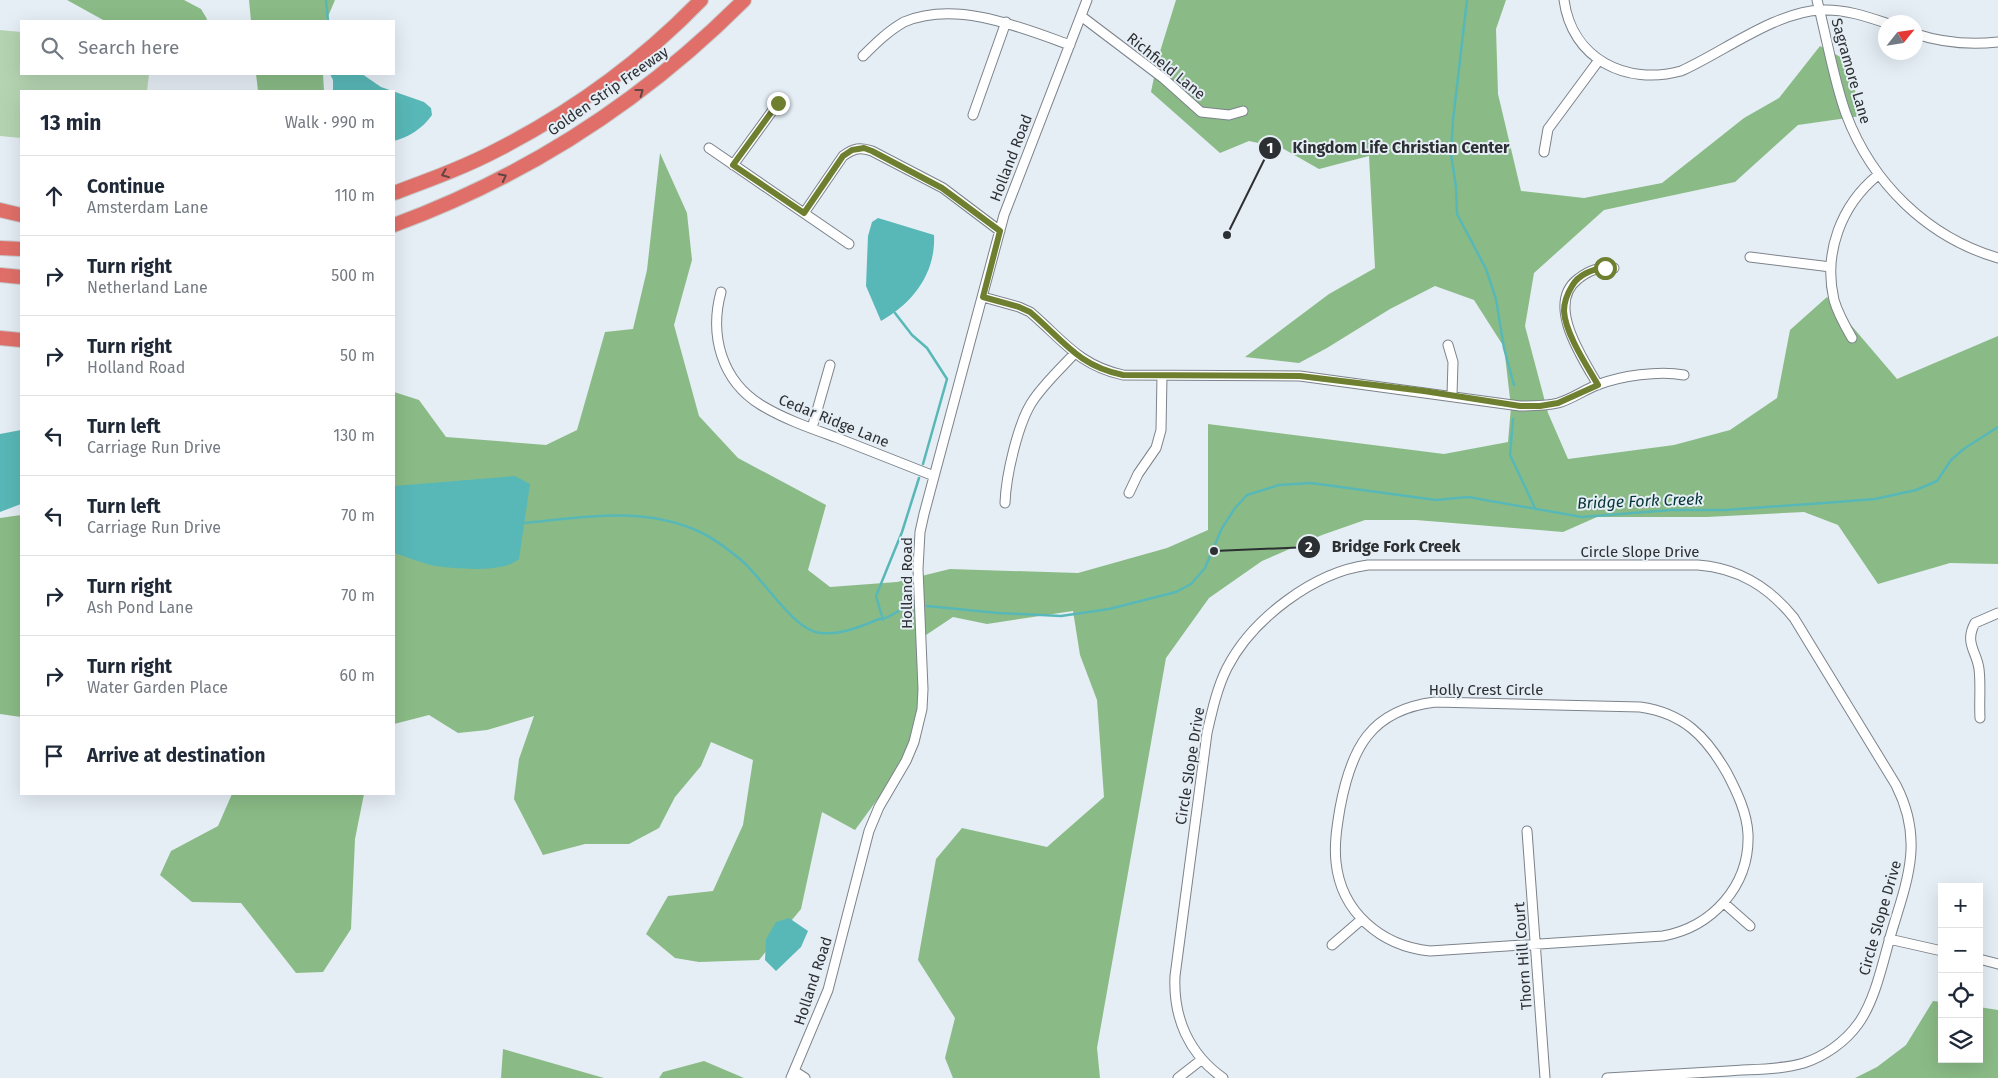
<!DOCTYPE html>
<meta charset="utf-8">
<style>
body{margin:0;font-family:"Fira Sans",sans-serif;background:#f6f6f7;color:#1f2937}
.controls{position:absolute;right:15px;bottom:15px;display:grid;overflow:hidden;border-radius:0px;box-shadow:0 5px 20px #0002}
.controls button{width:45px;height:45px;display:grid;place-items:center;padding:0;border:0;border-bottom:1px solid #e0e1e3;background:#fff;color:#1f2937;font:25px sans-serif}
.compass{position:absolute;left:1878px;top:15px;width:45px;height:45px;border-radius:50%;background:#fff;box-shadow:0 5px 20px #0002;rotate:60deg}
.stop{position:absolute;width:15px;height:15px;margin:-11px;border:4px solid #6e802f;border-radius:50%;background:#fff}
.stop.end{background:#6e802f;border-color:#fff;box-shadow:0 1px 5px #0008}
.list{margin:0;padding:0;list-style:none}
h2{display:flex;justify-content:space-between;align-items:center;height:65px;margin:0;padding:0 20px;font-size:21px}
h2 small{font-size:16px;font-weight:400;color:#747a83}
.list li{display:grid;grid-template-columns:32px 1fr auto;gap:15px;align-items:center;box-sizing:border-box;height:80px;padding:0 20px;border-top:1px solid #e0e1e3}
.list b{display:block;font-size:19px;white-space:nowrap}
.list p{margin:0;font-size:16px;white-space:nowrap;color:#747a83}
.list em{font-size:16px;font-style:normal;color:#747a83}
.icon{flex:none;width:28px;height:28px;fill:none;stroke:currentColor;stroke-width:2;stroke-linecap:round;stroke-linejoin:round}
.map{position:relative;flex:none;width:1998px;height:1078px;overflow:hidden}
.search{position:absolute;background:#fff;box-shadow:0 5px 20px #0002;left:20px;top:20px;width:375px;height:55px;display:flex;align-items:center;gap:12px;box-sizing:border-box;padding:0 18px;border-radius:0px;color:#747a83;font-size:19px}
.panel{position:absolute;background:#fff;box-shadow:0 5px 20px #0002;left:20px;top:90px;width:375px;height:705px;border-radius:0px}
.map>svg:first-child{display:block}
.green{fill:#b4d4b1}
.forest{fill:#8abb86}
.water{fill:#58b8b7}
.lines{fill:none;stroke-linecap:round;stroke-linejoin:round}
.stream{stroke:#58b8b7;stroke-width:2.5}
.minor-casing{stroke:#7c838b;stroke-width:11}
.highway-casing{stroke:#c8c9ca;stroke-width:16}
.minor{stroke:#fff;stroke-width:9}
.highway{stroke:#e16f69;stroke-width:14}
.oneway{stroke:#634343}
.route{stroke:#6e802f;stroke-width:6}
.labels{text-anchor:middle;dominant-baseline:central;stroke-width:4;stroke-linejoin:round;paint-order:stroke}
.street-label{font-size:15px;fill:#2d3033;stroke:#e5edf5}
.water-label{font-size:16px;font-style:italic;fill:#053535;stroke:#e5edf5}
.leader{fill:none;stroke:#2d3033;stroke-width:2}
.callout-dot{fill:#2d3033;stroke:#e5edf5;stroke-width:2}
.mark-label{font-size:15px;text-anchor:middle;font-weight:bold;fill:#fff}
.callout-label{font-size:16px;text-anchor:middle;font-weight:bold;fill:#2d3033;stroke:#e5edf5;stroke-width:4;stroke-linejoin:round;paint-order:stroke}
</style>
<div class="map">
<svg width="1998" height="1078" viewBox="0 0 1998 1078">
<rect width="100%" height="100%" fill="#e5edf5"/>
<path class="green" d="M0,30L21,32V74H149L147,91H21V138L0,136Z"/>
<path class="forest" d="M67,0H184L201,9L207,19L206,21H105Z
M249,0H335L326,21H251Z
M1176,0H1506L1496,29L1498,94L1521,191L1584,198L1662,183L1744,118L1779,98L1820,46L1848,61L1861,116L1798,125L1735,182L1604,210L1534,273L1525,326L1548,413L1568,459L1674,445L1730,430L1777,398L1790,330L1827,297L1897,379L1998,336V564L1950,563L1878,584L1838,525L1804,512L1707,517H1597L1563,532L1416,520H1365L1322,535L1262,561L1209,598L1166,658L1097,1048L1100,1078H953L945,1058L955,1018L918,960L936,859L962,828L1047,847L1104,797L1097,700L1080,655L1073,611L987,624L953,617L923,637L925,708L893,778L855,830L822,812L801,909L759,960L699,962L675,958L646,934L668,896L713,891L743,825L753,760L711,742L701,766L675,797L659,828L629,844H585L543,855L514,799L519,759L534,716L487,730L458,733L429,715L394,724V392L419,400L446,437L546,445L577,430L605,332L633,329L647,270L660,153L687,213L692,260L674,325L699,416L738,458L826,505L808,570L830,587L897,582L950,569L1078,573L1167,548L1208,530V424L1444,454L1508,442L1511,407L1504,347L1474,300L1435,286L1390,309L1327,348L1299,363L1245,357L1329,294L1375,268L1369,156L1319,169L1282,148L1249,141L1220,153L1151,92L1158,58Z
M256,74H323L324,91H258Z
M21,515V717L0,714V518Z
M232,794H364L355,839L351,929L323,972L296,973L241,903L192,902L160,875L171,851L218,826Z
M1933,1001L1942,1002V1059H1979V1007L1998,1010V1078H1855L1877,1067L1906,1045Z
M503,1049L604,1078H501Z
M704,1061L744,1078H659L663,1072Z"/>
<path class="water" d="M330,74H362L381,87L424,102L431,108L432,115C422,129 409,137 394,141V91H333V80Z
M878,218L934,235C936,273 913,303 881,321L866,286L868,236L872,222Z
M21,430V504L0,512V434Z
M515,476L530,484L519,559C503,573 457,569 435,566C421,563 407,557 394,553V486Z
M789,918L808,931L801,947L776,971L765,960L766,939L776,922Z"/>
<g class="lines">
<path class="stream" d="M326,0L328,21
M1467,0L1453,120L1451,154L1456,187L1457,214L1486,269L1496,299L1504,348L1514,385
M895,313L912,335L927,348L947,379L923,464
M1513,419L1510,455L1535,508
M525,523C584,517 644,506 700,532C713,538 729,550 741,560C762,577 793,630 820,633C841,635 860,627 879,619C890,620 899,607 912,606
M927,606L998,613L1061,616L1109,609L1176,592L1191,584L1205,568L1222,528L1235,508L1247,495L1279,485L1311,483L1436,500L1468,497L1582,517L1671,510H1725L1824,503L1875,499L1916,490L1937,481L1951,460L1965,448L1998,427
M883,620L876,596L902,532L919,478"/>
<g class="minor-casing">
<path id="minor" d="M1564,0C1572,59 1626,86 1681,71C1722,53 1776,11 1822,10C1844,9 1865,16 1886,23
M1817,0C1827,38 1833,78 1846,114C1872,183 1927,237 1998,258
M1081,16L1163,78L1201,112L1229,115L1243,111
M1916,34C1943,43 1969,45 1998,42
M863,56C875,44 888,31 904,22C956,0 1020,27 1070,45
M973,115L1006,22
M709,148L849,244
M1544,152L1548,129L1599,60
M733,165L778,103
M804,213L843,156C854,148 860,147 872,151L943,188L1000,231
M1750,257L1831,267
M721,292C709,336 722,381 761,405C784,419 810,428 835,437C868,450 901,463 934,476
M983,297L1019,307L1030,312C1063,340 1078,365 1123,375L1300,376L1520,406C1533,406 1546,406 1558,403C1572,399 1584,390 1597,385C1620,376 1659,370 1684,375
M1852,338C1845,326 1838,314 1834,300C1823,253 1841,205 1878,175
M1448,345L1453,362L1452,395
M1598,385C1583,359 1545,304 1578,279C1589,270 1599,267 1614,268
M812,428L830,365
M1129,493L1138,474L1156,448L1161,430L1162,376
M1005,503C1006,476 1018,421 1034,399C1045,383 1061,368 1075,353
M1435,702L1640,707C1683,713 1706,736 1727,773C1737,792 1747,813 1748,834C1750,886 1712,927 1663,936L1430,951C1381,946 1341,912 1336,862C1334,844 1337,826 1340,808C1351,749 1370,710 1435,702Z
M1980,718C1979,702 1981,685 1979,669C1977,652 1964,643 1975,623L1998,613
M1527,831L1545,1078
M1724,903L1750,926
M1889,939L1942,951
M1332,945L1361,920
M1979,959L1998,964
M794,1071L805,1078
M791,1078L828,990L869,831L879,807L906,761L914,742L922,709L923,689L918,569L920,532L924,514L1004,215L1087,0
M1178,1078L1201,1060
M1223,1078C1189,1054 1173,1018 1175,976L1207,733C1212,711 1217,688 1227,668C1252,619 1314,572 1368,565H1698C1739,568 1769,587 1794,618L1896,785C1922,836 1910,873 1894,924C1884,955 1877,998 1858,1024C1845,1042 1825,1056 1804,1063C1780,1070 1753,1069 1728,1071C1688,1073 1647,1076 1607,1078"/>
</g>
<g class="highway-casing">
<path id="highway" d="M394,193C429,180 465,167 499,149C573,111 643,60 701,0
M0,210L21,215
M394,225C527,176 644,100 744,0
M0,248L21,249
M0,275L21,277
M0,338L21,340"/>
</g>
<use href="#minor" class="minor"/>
<use href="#highway" class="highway"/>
</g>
<defs><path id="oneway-chevron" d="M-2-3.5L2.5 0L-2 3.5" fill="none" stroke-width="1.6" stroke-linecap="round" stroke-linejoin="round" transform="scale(1.25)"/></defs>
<g class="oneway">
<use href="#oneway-chevron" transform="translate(640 92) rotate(-37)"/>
<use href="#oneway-chevron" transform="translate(445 174) rotate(158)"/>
<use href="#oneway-chevron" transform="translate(503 177) rotate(-27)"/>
</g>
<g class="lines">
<path class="route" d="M778,103L733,165L804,213L843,156L852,150L864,148L872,151L942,188L1000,231L983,297L1019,307L1030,312C1063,340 1078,366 1123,375L1300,376L1424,391L1520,406H1540L1558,403L1598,385C1587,366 1565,333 1564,311C1564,301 1567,294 1572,286C1578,275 1592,269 1605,268"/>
</g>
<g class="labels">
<g class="street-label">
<text transform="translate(1166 66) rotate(39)">Richfield Lane</text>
<text transform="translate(1851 71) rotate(74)">Sagramore Lane</text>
<text transform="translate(608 91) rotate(-35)">Golden Strip Freeway</text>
<text transform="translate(1011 158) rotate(-69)">Holland Road</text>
<text transform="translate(834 421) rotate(22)">Cedar Ridge Lane</text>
<text x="1640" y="552">Circle Slope Drive</text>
<text transform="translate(907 583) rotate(-90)">Holland Road</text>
<text x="1486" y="690">Holly Crest Circle</text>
<text transform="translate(1190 766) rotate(-81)">Circle Slope Drive</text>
<text transform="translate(1880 918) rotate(-74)">Circle Slope Drive</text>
<text transform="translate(1523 956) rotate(-94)">Thorn Hill Court</text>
<text transform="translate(813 981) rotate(-72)">Holland Road</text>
</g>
<g class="water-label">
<text transform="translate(1640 501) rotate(-2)">Bridge Fork Creek</text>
</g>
</g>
<path class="leader" d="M1227 235L1270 148M1214 551L1309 547"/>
<g class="callout-dot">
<circle cx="1227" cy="235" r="5"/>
<circle cx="1214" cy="551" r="5"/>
<circle cx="1270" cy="148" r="12"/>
<circle cx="1309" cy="547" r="12"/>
</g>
<g class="mark-label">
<text x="1270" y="153">1</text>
<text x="1309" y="552">2</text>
</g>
<g class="callout-label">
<text x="1401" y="153">Kingdom Life Christian Center</text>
<text x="1396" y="552">Bridge Fork Creek</text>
</g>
</svg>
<div class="controls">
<button>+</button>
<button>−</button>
<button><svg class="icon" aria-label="locate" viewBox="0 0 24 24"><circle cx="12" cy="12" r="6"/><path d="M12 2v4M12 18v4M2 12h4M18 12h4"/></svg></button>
<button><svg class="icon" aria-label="layers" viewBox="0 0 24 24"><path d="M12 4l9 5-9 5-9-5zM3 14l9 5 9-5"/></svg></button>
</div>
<svg class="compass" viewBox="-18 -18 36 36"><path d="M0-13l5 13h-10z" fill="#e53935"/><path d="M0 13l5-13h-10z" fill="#747a83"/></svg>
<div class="stop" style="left:1605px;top:268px"></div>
<div class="stop end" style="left:778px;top:103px"></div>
<div class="search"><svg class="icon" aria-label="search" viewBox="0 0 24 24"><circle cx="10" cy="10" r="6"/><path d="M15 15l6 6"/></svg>Search here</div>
<section class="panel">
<h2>13 min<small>Walk · 990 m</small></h2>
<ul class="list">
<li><svg class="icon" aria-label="ahead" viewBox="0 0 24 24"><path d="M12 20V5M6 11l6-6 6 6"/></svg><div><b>Continue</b><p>Amsterdam Lane</p></div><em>110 m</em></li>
<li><svg class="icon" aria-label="right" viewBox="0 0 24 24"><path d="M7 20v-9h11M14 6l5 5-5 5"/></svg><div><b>Turn right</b><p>Netherland Lane</p></div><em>500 m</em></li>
<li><svg class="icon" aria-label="right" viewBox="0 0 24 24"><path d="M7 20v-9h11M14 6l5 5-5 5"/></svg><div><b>Turn right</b><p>Holland Road</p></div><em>50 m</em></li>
<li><svg class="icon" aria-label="left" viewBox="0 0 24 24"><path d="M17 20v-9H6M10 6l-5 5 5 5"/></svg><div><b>Turn left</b><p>Carriage Run Drive</p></div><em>130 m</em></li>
<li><svg class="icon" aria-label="left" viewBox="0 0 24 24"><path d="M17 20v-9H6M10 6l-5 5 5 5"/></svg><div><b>Turn left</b><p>Carriage Run Drive</p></div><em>70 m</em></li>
<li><svg class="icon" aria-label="right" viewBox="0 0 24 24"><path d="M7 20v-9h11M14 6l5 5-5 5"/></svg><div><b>Turn right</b><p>Ash Pond Lane</p></div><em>70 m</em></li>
<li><svg class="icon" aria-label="right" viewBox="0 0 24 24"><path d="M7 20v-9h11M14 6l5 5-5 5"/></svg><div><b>Turn right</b><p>Water Garden Place</p></div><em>60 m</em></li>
<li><svg class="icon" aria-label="arrive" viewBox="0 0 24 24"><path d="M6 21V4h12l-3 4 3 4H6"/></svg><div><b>Arrive at destination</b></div></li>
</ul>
</section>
</div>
